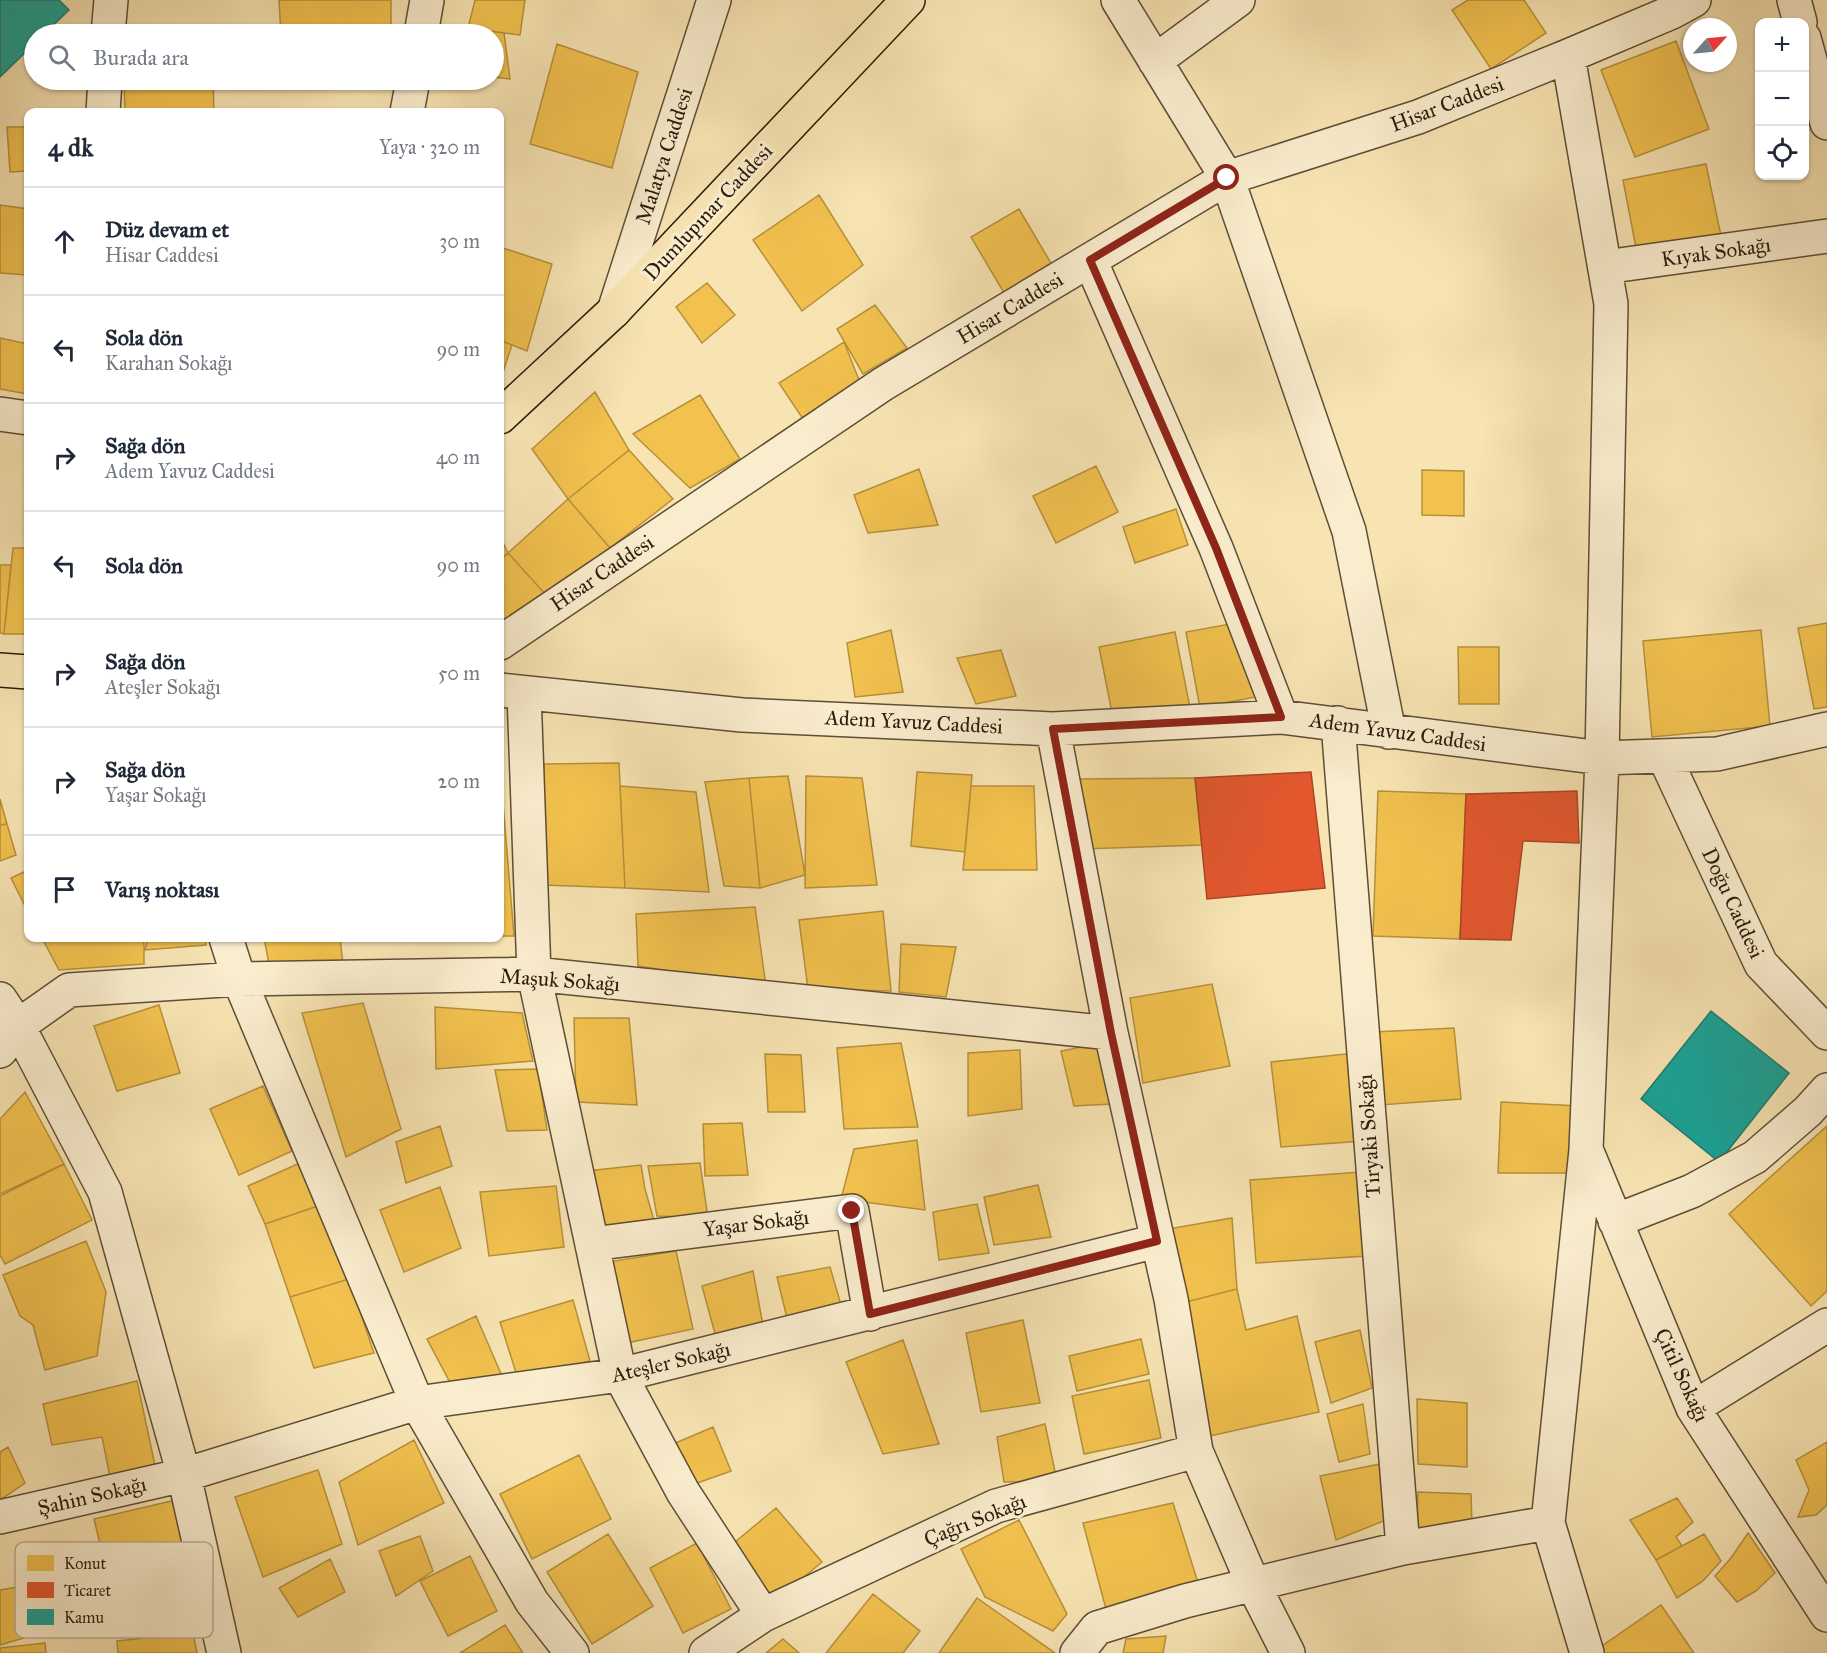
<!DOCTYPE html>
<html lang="tr">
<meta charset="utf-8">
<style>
body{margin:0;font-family:"IM FELL Great Primer",serif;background:#f6f6f7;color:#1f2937}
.controls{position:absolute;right:18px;top:18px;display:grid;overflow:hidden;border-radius:12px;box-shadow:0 2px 4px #0004}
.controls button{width:54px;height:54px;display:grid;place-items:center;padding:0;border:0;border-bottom:2px solid #e0e1e3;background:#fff;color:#1f2937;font:30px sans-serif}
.compass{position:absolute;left:1683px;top:18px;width:54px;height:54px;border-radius:50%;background:#fff;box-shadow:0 2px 4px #0004;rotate:63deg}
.stop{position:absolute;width:18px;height:18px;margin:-14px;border:4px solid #8f2418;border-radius:50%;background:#fff}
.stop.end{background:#8f2418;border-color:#fff;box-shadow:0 2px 6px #0008}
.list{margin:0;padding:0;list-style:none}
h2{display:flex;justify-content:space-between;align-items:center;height:78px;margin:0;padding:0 24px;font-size:26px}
h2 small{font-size:20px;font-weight:400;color:#747a83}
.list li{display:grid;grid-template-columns:39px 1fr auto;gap:18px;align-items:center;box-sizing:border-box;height:108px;padding:0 24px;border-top:2px solid #e0e1e3}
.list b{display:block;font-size:22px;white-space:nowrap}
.list p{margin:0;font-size:20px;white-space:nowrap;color:#747a83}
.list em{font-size:20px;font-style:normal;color:#747a83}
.icon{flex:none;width:33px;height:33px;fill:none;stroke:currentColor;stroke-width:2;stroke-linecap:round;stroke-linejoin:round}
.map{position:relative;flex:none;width:1827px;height:1653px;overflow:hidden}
.search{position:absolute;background:#fff;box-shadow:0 2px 4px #0004;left:24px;top:24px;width:480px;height:66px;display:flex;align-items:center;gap:15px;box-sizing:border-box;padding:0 21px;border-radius:33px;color:#747a83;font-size:22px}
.panel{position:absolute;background:#fff;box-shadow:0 2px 4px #0004;left:24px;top:108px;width:480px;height:834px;border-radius:12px}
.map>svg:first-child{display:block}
.homes{fill:#f2c14e;stroke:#b6903a;stroke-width:1.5}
.shops{fill:#e4572e;stroke:#ac4524;stroke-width:1.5}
.public{fill:#17a398;stroke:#1d7a6e;stroke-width:1.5}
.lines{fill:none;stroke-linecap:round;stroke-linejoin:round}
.minor-casing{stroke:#5e4e36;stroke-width:36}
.major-casing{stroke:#2a1c0d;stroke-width:36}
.minor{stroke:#faedce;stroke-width:33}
.major{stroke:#f8e4b3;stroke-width:33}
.route{stroke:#8f2418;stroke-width:8}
.labels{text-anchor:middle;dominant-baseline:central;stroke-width:6;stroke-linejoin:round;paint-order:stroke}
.street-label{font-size:21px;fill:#2a1c0d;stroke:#faedce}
.key{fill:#faedce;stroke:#bcae94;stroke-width:1.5}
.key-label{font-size:16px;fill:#2a1c0d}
</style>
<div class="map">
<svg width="1827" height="1653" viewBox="0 0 1827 1653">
<rect width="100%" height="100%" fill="#f8e4b3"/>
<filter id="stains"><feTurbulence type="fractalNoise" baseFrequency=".00333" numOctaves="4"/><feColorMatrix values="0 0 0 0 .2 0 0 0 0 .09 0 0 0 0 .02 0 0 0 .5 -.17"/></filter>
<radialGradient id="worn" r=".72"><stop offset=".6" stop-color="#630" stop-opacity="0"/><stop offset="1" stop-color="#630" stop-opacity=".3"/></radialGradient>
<path class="homes" d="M279,0H391V34H281Z
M475,0H525L520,35L468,28Z
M1468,0H1524L1546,33L1491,69L1452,10Z
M468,28L504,33L510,79L494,77V34H467Z
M1676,41L1709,129L1635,157L1601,70Z
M557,44L638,72L612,168L530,144Z
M124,80H213L214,112H125Z
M7,127H28V171L10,172Z
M1706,164L1721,236L1637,253L1623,180Z
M819,195L863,265L802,311L753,240Z
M0,205L28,209V275L0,273Z
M1019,209L1055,270L1007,298L971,237Z
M500,247L552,264L527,351L500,340Z
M707,283L735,315L702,343L676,307Z
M875,305L907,348L863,374L837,329Z
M0,338L28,344V394L0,389Z
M500,340L512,345L500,381Z
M844,342L861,385L803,419L779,383Z
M595,392L629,450L568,499L532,449Z
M700,395L740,459L690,488L633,434Z
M629,450L673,499L610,548L568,499Z
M1096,466L1118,512L1056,543L1033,496Z
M919,469L938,525L868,533L854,495Z
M1422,470L1464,471V516L1422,515Z
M568,499L610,548L547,596L508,553Z
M1176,509L1188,545L1135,563L1123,527Z
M500,536L508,553L500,560Z
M13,548H28V634H4Z
M508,553L547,596L500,625V560Z
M0,565H11L4,634L0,633Z
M1241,622L1255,697L1200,708L1186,632Z
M1827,623V707L1814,709L1798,628Z
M891,630L903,692L855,697L847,643Z
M1761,630L1770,726L1652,737L1643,641Z
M1175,632L1190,708L1114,723L1099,647Z
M1458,647H1499V704H1459Z
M1001,650L1016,696L976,704L957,658Z
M619,763L625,888L543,885L544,764Z
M500,768L514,936H500Z
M917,772L972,775L965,852L911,846Z
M788,776L805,875L760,888L749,778Z
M806,776L862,778L877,885L805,888Z
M749,778L760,888L724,886L705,782Z
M1195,778L1202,845L1082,849L1078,779Z
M620,786L696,792L709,892L625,888Z
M971,786H1034L1037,870H963Z
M1378,791L1466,794L1460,939L1373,936Z
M0,799L7,824L0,825Z
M7,824L16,855L0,861V825Z
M28,870V912L11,878Z
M755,907L766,986L638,966L636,914Z
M883,911L891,991L808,989L799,920Z
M42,938H144V964L59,970Z
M148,938H205L206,945L145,950Z
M264,938H340L343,964L272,979Z
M901,944L956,947L946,997L899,992Z
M1212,984L1230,1066L1143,1083L1130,998Z
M363,1003L401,1129L346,1157L302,1013Z
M159,1005L180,1073L117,1091L94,1026Z
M435,1007L522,1013L533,1061L436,1069Z
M574,1018H629L637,1105L576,1102Z
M1454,1028L1461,1099L1380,1105L1374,1032Z
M901,1043L918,1127L844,1129L837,1048Z
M1102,1043L1112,1104L1074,1106L1061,1051Z
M1020,1050L1022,1109L968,1116V1053Z
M1355,1053L1363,1141L1281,1147L1271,1062Z
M765,1054L801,1055L805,1112H768Z
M538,1069L547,1130L507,1131L495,1070Z
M263,1086L292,1151L239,1175L210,1109Z
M25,1092L64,1164L0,1194V1119Z
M1501,1102L1581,1106L1578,1173H1498Z
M742,1123L748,1175L705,1176L703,1124Z
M440,1126L452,1166L406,1183L396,1142Z
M1827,1126V1291L1811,1306L1729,1214Z
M917,1140L925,1210L841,1199L854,1149Z
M302,1162L318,1206L265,1224L248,1186Z
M700,1163L708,1218L657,1216L648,1166Z
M64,1164L92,1220L5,1264L0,1255V1196Z
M641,1165L645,1189L655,1224L594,1229L587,1171Z
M1361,1172L1367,1256L1256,1263L1250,1180Z
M1038,1185L1051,1237L994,1245L984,1197Z
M556,1186L564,1247L489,1256L480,1192Z
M440,1187L461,1248L404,1272L380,1210Z
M977,1204L989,1253L939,1260L933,1212Z
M318,1206L349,1279L290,1297L265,1224Z
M1232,1218L1237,1289L1182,1303L1168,1229Z
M86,1241L106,1292L97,1356L45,1370L33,1325L20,1316L3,1275Z
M676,1251L693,1329L622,1344L608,1262Z
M830,1267L841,1305L787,1318L777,1277Z
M753,1271L764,1331L717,1341L702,1286Z
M349,1279L374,1353L314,1368L290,1297Z
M1237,1289L1246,1330L1297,1316L1319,1412L1205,1437L1182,1303Z
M573,1300L590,1361L518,1379L500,1322Z
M476,1316L502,1376L454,1390L427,1339Z
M1023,1320L1040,1403L981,1412L966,1333Z
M1360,1330L1372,1388L1331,1403L1315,1342Z
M1141,1339L1149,1374L1077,1391L1069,1356Z
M903,1340L939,1444L883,1454L846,1362Z
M1149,1380L1161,1438L1084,1454L1072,1396Z
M137,1381L156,1470L110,1477L102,1437L52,1445L43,1404Z
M1417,1399L1467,1403V1467L1418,1464Z
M1363,1404L1370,1454L1339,1462L1327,1414Z
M1045,1424L1057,1481L1004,1482L997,1437Z
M713,1427L731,1471L689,1486L671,1445Z
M414,1440L444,1503L358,1545L339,1482Z
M1827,1442V1505L1816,1515L1798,1517L1809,1490L1796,1460Z
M8,1447L25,1483L0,1500V1452Z
M579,1455L611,1519L532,1559L500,1494Z
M1380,1464L1386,1520L1336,1540L1320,1476Z
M318,1470L342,1544L263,1577L235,1497Z
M1418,1492L1471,1494L1472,1526L1417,1535Z
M1677,1498L1693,1522L1676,1537L1682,1546L1656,1560L1630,1520Z
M176,1500L190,1576L111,1590L94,1519Z
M1173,1503L1199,1586L1106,1609L1083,1523Z
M776,1508L822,1562L773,1603L729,1547Z
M1019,1520L1067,1614L1053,1631L985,1597L961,1549Z
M1748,1533L1775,1573L1756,1591L1737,1602L1715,1576L1731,1558Z
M608,1534L653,1606L592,1644L547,1572Z
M1704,1534L1721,1561L1703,1581L1677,1598L1656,1560Z
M420,1536L433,1571L396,1596L379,1551Z
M100,1541L105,1598L60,1611L48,1557Z
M697,1543L731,1609L683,1633L650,1568Z
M470,1556L497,1611L448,1636L420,1581Z
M330,1559L345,1592L298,1617L279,1588Z
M23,1586L31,1636L0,1645V1590Z
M873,1594L920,1631L903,1653H826Z
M977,1598L1055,1653H939Z
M1661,1605L1694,1653H1602L1599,1648Z
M505,1625L523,1653H460Z
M193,1633L197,1653H118L117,1641Z
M1166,1636L1163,1653H1123L1126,1639Z
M783,1639L799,1653H766Z
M45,1643L46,1653H0V1648Z"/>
<path class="shops" d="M1311,772L1325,888L1207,899L1195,778Z
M1577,791L1579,843L1523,841L1511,940L1460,939L1466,794Z"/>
<path class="public" d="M0,0H59L69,10L44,34H34V44L0,77Z
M1711,1011L1789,1073L1719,1162L1641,1099Z"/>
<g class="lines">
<g class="minor-casing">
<path id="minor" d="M1118,0L1227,178L1349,531L1389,732
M1794,0L1800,22
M108,34L111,0
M421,34L427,0
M1804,38L1827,123
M1568,56L1611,304L1602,758L1586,1150L1548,1523L1587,1653
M1155,61L1238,0
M103,112L105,80
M407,112L413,80
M1090,260L1216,548L1281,717
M1605,267L1827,236
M614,311L714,0
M0,414L28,418
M500,643L883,384L1227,178L1418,117L1568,56L1672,12L1694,0
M500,690L742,715L1053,729L1281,717L1602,758L1717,754L1827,729
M524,693L534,974L620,1375L683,1492L763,1615L706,1653
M1338,723L1403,1548
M1053,729L1111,1033L1171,1299L1196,1451L1254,1586L1288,1653
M1664,756L1761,964L1827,1033
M226,938L239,979L417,1403L532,1602L572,1653
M0,999L18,1026L105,1192L184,1475L224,1653
M0,1051L18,1026L69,990L239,979L534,974L1111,1033
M1588,1154L1693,1408L1827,1615
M1615,1221L1692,1191L1755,1157L1808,1111L1827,1090
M592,1244L852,1211L870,1314
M1693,1408L1827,1325
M0,1517L184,1475L417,1403L620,1375L1157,1241
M763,1615L996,1506L1196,1451
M1077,1653L1097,1628L1185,1601L1403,1548L1548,1523"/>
</g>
<g class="major-casing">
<path id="major" d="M500,417L614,311L908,0
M0,670L28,672"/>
</g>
<use href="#minor" class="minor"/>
<use href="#major" class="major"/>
</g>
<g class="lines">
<path class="route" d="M852,1211L870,1314L1157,1241L1111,1033L1053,729L1281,717L1216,548L1090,260L1227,178"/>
</g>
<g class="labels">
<g class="street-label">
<text transform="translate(1447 104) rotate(-21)">Hisar Caddesi</text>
<text transform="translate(664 156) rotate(-72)">Malatya Caddesi</text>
<text transform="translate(708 212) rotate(-47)">Dumlupınar Caddesi</text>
<text transform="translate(1716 252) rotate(-8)">Kıyak Sokağı</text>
<text transform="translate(1010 308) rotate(-31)">Hisar Caddesi</text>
<text transform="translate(602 573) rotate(-34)">Hisar Caddesi</text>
<text transform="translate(914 722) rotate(3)">Adem Yavuz Caddesi</text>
<text transform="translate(1398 732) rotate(8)">Adem Yavuz Caddesi</text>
<text transform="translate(1733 903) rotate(65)">Doğu Caddesi</text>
<text transform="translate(560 980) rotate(4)">Maşuk Sokağı</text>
<text transform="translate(1369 1136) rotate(-94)">Tiryaki Sokağı</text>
<text transform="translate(756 1223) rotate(-7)">Yaşar Sokağı</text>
<text transform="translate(671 1362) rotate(-13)">Ateşler Sokağı</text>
<text transform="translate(1682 1375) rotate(65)">Çitil Sokağı</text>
<text transform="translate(92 1496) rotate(-13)">Şahin Sokağı</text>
<text transform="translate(975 1520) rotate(-22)">Çağrı Sokağı</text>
</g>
</g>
<rect x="15" y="1542" width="198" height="96" rx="9" class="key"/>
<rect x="27" y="1555" width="27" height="16" fill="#f2c14e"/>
<rect x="27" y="1582" width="27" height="16" fill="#e4572e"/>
<rect x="27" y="1609" width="27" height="16" fill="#17a398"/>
<g class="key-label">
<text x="64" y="1569">Konut</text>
<text x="64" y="1596">Ticaret</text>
<text x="64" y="1623">Kamu</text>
</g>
<rect width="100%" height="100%" filter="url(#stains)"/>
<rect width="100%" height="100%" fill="url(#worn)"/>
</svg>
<div class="controls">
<button>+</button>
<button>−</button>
<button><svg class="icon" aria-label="locate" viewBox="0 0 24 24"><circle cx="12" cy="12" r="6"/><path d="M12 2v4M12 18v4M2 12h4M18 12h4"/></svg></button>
</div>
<svg class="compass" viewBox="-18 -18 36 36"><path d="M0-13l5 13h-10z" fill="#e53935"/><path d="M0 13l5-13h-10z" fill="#747a83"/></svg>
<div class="stop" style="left:1227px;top:178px"></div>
<div class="stop end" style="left:852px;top:1211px"></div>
<div class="search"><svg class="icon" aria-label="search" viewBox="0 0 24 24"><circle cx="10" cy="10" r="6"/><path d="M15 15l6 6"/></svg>Burada ara</div>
<section class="panel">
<h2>4 dk<small>Yaya · 320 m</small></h2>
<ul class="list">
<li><svg class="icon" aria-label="ahead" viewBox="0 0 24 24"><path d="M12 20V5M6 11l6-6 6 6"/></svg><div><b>Düz devam et</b><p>Hisar Caddesi</p></div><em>30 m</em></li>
<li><svg class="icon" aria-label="left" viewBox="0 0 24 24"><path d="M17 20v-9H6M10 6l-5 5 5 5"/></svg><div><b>Sola dön</b><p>Karahan Sokağı</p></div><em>90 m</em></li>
<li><svg class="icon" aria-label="right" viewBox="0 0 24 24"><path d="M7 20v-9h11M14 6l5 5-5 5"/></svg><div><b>Sağa dön</b><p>Adem Yavuz Caddesi</p></div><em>40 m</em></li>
<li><svg class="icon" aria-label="left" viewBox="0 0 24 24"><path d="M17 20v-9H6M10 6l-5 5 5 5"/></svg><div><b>Sola dön</b></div><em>90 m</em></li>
<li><svg class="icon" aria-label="right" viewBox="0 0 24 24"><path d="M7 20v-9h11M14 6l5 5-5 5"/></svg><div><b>Sağa dön</b><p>Ateşler Sokağı</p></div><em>50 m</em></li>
<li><svg class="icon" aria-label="right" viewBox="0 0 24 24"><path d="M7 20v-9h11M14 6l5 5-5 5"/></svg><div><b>Sağa dön</b><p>Yaşar Sokağı</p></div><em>20 m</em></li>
<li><svg class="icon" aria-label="arrive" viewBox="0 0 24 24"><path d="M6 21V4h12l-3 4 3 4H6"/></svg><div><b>Varış noktası</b></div></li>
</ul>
</section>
</div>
